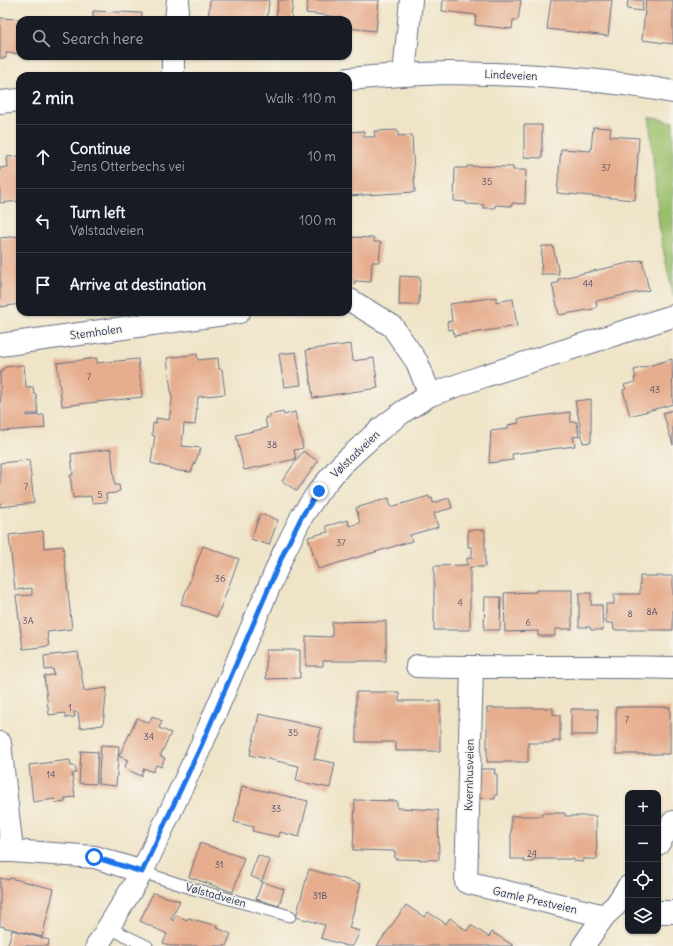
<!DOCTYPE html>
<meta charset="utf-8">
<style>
body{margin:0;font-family:Delius,sans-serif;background:#20242c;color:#f1f3f6}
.controls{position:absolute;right:12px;bottom:12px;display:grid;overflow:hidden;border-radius:8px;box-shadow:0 1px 3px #0004}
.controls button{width:36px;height:36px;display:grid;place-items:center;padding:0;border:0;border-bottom:1px solid #363941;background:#171b24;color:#f1f3f6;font:20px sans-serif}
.stop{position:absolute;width:12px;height:12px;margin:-9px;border:3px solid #1a73e8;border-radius:50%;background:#fff}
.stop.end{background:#1a73e8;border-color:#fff;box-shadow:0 1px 4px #0008}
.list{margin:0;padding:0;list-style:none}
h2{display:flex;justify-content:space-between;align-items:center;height:52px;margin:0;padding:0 16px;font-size:17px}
h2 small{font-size:13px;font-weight:400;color:#9ea1a6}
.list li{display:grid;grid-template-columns:26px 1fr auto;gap:12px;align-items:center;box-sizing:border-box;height:64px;padding:0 16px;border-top:1px solid #363941}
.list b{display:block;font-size:15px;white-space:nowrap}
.list p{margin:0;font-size:13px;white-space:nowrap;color:#9ea1a6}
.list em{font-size:13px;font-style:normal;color:#9ea1a6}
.icon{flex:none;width:22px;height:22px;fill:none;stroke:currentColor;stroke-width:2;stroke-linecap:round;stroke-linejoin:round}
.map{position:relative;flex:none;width:673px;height:946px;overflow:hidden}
.search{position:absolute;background:#171b24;box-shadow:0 1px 3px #0004;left:16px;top:16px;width:336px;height:44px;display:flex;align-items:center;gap:10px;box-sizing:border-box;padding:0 14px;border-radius:12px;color:#9ea1a6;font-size:15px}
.panel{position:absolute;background:#171b24;box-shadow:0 1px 3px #0004;left:16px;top:72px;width:336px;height:244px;border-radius:12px}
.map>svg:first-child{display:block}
.green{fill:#9ac06b;stroke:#5a7864}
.building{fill:#e6ad8e}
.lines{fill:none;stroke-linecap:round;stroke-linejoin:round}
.lane-casing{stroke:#656e83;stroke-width:13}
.street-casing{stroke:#656e83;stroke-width:24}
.lane{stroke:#fff;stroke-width:11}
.street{stroke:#fff;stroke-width:22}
.route{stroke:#1a73e8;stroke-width:5}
.labels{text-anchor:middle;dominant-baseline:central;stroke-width:3;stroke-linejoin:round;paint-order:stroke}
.number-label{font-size:9px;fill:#4e4e6a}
.street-label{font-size:11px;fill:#1b2f5e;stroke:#f7f3e8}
</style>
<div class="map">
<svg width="673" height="946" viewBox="0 0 673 946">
<rect width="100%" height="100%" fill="#f7f3e8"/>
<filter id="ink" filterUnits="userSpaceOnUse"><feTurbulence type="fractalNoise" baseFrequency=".025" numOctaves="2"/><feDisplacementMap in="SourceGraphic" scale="8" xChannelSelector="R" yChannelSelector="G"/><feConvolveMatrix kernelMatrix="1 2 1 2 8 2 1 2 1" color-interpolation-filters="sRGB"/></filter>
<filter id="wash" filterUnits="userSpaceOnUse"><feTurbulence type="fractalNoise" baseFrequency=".012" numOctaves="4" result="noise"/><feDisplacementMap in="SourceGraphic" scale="16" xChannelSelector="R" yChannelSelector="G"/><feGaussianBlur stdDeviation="0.9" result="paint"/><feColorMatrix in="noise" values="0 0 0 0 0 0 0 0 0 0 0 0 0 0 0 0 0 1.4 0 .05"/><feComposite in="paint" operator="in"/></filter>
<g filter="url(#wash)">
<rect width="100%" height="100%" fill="#efe4c7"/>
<path class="green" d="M649,117L673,122V297L660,234Z"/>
<g id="blocks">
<path class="building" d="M210,0H269L267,20H208Z
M278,0H293L291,20H276Z
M308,0H379L376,31L348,28V20H340V17L306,13Z
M443,0H521L518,20H513L512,29L475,25L476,15L442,11Z
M551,0H612L608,36L547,29Z
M628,0H643L642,11L627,9Z
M646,0H673V44L642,40Z
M93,11L142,13V20H93Z
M0,18L20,19V54L6,53V58H0Z
M524,125H542V158L524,157Z
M593,127L611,128L610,136L639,138L635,200L557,193L561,149L591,151Z
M398,130V136L412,135L415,192L348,196V132L364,131V137H375L374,131Z
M20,156V201L0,203V168L8,167L7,157Z
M467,166L513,167V170H526L525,204L512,203V206L495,205V208H483L484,205L466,204V202L454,201L455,168H467Z
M20,236V304L0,307V238Z
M348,237L374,238V242H381L379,262H372L371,282L355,281L354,285L348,284Z
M542,246H553L559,274H541Z
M642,260L649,290L596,301L597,306L594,309L559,315L552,284L558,283V279Z
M400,276L420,277L419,305H399Z
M496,297V302L513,299L517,326L454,336L453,329L448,330L447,322L452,321L450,304Z
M351,344L353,361L374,358L378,388L313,398L306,350Z
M296,352L301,385L284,387L279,354Z
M197,354L198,360L218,358L219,369H222L225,394L198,397L195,425L184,424L182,446L201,448L191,472L179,471L151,463L155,436L152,435L153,423L156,424V418L169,420L172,400L167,358Z
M97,358V363L138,359L142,397L62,406L57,363Z
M672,359L673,404L630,416L623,390L626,389L624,385L635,382L634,378H636L634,370Z
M24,365L26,387H33L34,394H36L38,414H27V416L44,415L45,428L1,431L0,373L5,367Z
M591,399V442L583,443L580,425L575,401Z
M673,410V445L663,413Z
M283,412L284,415L295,412L303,448L294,450L296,459L244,470L236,435L267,428L265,418L269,417V415Z
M570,412L571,422H577L579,436L573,437L575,446L512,454L513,460L489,463L491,431L508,429V425L519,423L518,419Z
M111,449L115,485H119L120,491L116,492V493L106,494L107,502L92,503L91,496L73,498L70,475H73L71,454Z
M303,451L318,461L297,491L282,481Z
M29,460L34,503L0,507V463Z
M429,496L430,499L432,498L433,503L449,498L452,508L434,513L438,527L410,535L412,541L318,569L308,537L328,532L326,526L348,520L349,526L360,523L356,508L389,498L391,507Z
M260,514L278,520L269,545L251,539Z
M468,530H485V567H470V630H434V566L467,565V558H472V547H468Z
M43,531L44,548L63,546L72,629L47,632L49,646L23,649L16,596L32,595V588L15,590L9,535Z
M203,546L239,559L217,617L181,604Z
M640,576H673V630H614L613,623H606V604H614V594H640Z
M536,590H572V629H555V636H538V631L505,632L504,593L536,592Z
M579,593H591V605H602L603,630H591L590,627H579Z
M485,597H501L500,630H484Z
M386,621V661H323V666H306V636L332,637V622Z
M266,650H300V678L266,679Z
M78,652L84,691L107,688L103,725L80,728L78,712H74L75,717L66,718L65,713L49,715L44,676L54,675L53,669L45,670L44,656Z
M356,692H399V701H440V751H396V742H356Z
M616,707H670V754H616Z
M487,708H553V714L560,715V741H553V743H528V762H487Z
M571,709H598L597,735H571Z
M259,714L321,728L314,759L335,763L330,788L296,781L299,766L250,755Z
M152,716L162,721L159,728L171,733L160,756L165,758L161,767L156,765L153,772L144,768L141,776L124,768L128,760L119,756L137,718L149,723Z
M101,745L119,746L116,786L98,784Z
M81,751L98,752L96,784L79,783Z
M70,760L71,766H75L76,773L72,774L75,797L65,798V802L56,803L55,799L33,802L29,765Z
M473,769H495L494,774H497V795H495V799L473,798Z
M242,786L308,801L299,837L280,832L279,837L252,831L254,827L234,822Z
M355,800L397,801V808L438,810L439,860L395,859V851L353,850Z
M542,813H565V816H596L597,859H583V862L574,861V859H533V862H524V859H511V816H542Z
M200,843L244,858L233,892L189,877Z
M258,855L270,860L262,881L250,876Z
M309,869L361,884L349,928L360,931L353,946H347L321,938L325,925L296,917Z
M0,878L9,880L10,878L54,889L42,937L0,926Z
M262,882L284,889L279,906L256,899Z
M153,893L180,901L171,919L173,921L176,915L187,920L188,918L218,926L217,928L231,934L226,946H170L163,943L167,934L140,921Z
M406,905L424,917L428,912L446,924L450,918L467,931L471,925L489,937L492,932L514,946H377Z
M12,930L49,940L48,946H12L8,945Z"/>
</g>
</g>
<g filter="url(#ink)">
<use href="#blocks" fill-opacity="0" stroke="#656e83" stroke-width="1"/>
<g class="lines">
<g class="lane-casing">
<path id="lane" d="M142,872L194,889L290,916
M109,928L147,946"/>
</g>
<g class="street-casing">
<path id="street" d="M176,20L178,0
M404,75L411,0
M173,76V56
M348,79C381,76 415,74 448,73C464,73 479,74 494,74C554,76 614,81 673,92
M0,102L20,100
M348,300H350L392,326L417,362L430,395
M0,345L239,312
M417,666C502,669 588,665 673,668
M472,668L466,882L604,916
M0,743L12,851
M658,844L673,822
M0,851H12L95,857L142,872
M658,912H673
M97,946L142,872L201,746L284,552L302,516L319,491L341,465L378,431L404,411L430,395L484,376L673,316
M583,946L604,916L616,905L628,887"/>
</g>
<use href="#lane" class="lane"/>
<use href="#street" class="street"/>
</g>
</g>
<g class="lines" filter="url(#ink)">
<path class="route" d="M94,857L142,872L201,746L284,552L302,516L319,491"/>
</g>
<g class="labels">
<g class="number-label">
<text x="606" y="167">37</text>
<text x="487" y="181">35</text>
<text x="588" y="283">44</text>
<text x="89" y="376">7</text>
<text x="655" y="389">43</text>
<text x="272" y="444">38</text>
<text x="26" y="486">7</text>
<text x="100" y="494">5</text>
<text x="341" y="542">37</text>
<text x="220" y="578">36</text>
<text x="460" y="602">4</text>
<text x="652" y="611">8A</text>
<text x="630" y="613">8</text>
<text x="28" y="620">3A</text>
<text x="528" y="622">6</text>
<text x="70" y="707">1</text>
<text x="627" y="719">7</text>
<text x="293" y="732">35</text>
<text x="149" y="736">34</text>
<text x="51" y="774">14</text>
<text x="276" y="808">33</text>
<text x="532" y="853">24</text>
<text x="219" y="864">31</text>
<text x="320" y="895">31B</text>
</g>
<g class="street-label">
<text transform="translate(511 75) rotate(2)">Lindeveien</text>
<text transform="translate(96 332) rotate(-8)">Stemholen</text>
<text transform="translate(355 454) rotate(-44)">Vølstadveien</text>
<text transform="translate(469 775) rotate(-89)">Kvernhusveien</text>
<text transform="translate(216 895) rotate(16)">Vølstadveien</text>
<text transform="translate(535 900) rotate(13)">Gamle Prestveien</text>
</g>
</g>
</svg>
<div class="controls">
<button>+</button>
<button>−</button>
<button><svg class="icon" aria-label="locate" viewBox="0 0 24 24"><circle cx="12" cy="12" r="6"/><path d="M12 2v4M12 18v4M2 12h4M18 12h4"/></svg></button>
<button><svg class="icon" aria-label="layers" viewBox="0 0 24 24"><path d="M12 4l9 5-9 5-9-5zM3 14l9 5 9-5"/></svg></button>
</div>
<div class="stop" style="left:94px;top:857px"></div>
<div class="stop end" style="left:319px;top:491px"></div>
<div class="search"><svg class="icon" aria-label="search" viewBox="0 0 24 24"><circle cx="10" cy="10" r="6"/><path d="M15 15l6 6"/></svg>Search here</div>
<section class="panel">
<h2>2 min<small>Walk · 110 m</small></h2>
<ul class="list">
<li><svg class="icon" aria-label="ahead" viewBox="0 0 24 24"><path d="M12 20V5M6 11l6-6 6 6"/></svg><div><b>Continue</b><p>Jens Otterbechs vei</p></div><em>10 m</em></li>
<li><svg class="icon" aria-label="left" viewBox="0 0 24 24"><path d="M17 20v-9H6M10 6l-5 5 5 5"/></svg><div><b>Turn left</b><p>Vølstadveien</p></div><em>100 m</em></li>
<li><svg class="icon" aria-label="arrive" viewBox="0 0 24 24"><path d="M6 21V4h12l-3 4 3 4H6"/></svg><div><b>Arrive at destination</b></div></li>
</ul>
</section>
</div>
